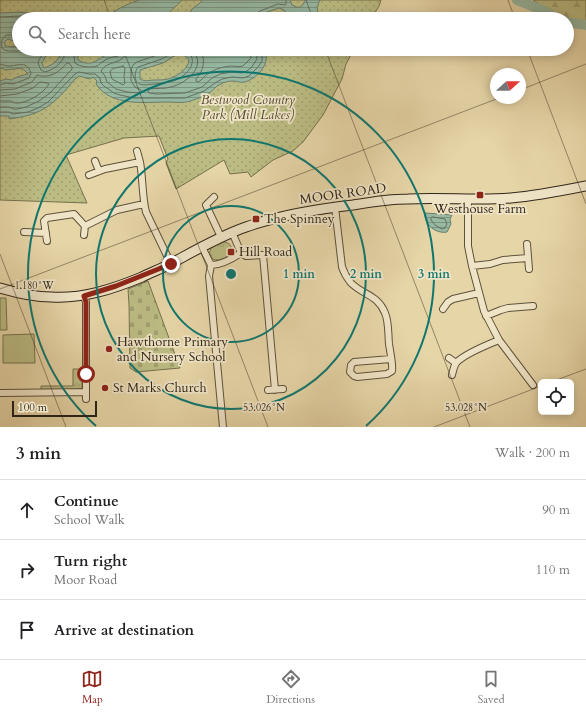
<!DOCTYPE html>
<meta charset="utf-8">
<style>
body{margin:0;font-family:Cardo,serif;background:#f6f6f6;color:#202124}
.controls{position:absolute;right:12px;bottom:12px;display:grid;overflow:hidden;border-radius:6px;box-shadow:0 2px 10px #0003}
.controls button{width:36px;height:36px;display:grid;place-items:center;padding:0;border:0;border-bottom:1px solid #e0e0e0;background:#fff;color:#202124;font:20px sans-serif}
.compass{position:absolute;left:490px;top:68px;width:36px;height:36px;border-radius:50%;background:#fff;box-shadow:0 2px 10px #0003;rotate:69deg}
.scale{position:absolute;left:12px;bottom:10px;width:85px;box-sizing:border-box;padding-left:4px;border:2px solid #302519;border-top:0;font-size:11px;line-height:14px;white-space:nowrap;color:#302519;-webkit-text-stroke:3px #efe4c6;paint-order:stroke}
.stop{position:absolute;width:12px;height:12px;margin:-9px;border:3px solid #8f2418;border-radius:50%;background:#fff}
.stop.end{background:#8f2418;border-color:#fff;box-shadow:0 1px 4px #0008}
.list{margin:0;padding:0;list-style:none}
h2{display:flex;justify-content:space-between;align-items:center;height:52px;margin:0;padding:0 16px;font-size:17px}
h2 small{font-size:13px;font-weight:400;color:#757577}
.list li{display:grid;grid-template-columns:26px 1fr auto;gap:12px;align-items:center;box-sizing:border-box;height:60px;padding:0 16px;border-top:1px solid #e0e0e0}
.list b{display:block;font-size:15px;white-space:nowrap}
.list p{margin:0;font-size:13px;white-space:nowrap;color:#757577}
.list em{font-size:13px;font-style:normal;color:#757577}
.icon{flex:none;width:22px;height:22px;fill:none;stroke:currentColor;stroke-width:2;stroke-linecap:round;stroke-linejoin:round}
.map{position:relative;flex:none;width:586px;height:427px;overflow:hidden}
.search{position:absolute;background:#fff;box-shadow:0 2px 10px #0003;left:12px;right:12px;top:12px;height:44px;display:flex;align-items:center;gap:10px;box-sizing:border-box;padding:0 14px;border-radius:22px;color:#757577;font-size:15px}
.sheet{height:232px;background:#fff}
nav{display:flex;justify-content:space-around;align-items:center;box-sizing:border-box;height:56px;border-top:1px solid #e0e0e0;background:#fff;font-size:11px;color:#757577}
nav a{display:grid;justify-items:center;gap:2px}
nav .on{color:#8f2418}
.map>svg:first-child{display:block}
.grass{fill:url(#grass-tufts);stroke:#76704e}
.forest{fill:url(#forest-firs);stroke:#76704e}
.cemetery{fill:url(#cemetery-stones);stroke:#76704e}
.park{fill:url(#park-dots);stroke:#76704e}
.garden{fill:#bbbc83;stroke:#76704e}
.water{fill:url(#water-rules);stroke:#6e7e6c;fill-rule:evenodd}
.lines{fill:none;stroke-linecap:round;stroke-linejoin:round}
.shore{stroke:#646f5e;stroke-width:1}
.river{stroke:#97b9a3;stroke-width:10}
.minor-casing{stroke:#5e513c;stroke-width:8}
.secondary-casing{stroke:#302519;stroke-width:11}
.minor{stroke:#efe4c6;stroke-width:6}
.secondary{stroke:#efe4c6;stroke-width:9}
.route{stroke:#8f2418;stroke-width:5}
.ticks{fill:none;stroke:#302519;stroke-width:1;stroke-opacity:0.45}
.ring{fill:none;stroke:#0f766e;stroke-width:2}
.poi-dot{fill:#8f2418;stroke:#efe4c6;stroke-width:1.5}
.labels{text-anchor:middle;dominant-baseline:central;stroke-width:3.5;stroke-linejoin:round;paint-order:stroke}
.park-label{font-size:13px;font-style:italic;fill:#534b34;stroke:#efe4c6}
.street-label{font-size:13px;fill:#302519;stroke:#efe4c6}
.poi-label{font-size:13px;fill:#302519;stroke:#efe4c6;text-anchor:start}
.ticks-label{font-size:10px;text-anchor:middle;fill:#302519;stroke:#efe4c6;stroke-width:3.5;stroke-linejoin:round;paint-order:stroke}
.centre{fill:#0f766e;stroke:#efe4c6;stroke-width:2}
.ring-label{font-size:12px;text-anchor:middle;font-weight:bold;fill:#0f766e;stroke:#efe4c6;stroke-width:3.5;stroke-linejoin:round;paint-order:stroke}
</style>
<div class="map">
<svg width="586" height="427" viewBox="0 0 586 427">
<defs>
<pattern id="grass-tufts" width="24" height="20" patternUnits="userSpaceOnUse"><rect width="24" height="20" fill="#bbbc83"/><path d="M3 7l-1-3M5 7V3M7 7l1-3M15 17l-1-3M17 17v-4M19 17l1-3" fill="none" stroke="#a1a171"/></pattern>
<pattern id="forest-firs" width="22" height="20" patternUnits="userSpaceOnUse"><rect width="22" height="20" fill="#bbbc83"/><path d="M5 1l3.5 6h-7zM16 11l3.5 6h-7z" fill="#a1a171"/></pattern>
<pattern id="cemetery-stones" width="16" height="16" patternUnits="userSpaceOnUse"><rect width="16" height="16" fill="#bbbc83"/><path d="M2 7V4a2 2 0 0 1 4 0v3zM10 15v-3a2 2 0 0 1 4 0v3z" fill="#a1a171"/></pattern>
<pattern id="park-dots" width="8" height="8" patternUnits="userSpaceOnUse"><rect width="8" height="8" fill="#bbbc83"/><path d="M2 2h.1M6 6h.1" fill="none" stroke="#a1a171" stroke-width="1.8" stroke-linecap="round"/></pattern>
<pattern id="water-rules" width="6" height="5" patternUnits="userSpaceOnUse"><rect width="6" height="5" fill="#97b9a3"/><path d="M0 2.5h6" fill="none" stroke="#7c9684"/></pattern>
</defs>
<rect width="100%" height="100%" fill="#e6d5a7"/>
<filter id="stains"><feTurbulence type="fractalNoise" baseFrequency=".005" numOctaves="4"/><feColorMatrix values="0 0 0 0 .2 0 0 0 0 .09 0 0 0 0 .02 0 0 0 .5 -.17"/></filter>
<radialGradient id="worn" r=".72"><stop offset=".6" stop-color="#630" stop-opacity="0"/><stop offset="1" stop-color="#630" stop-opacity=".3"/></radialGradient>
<path class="grass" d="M221,242C237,241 233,258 218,260C211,261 207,252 212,247C214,245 218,243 221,242Z
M73,369H82V387L81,389L41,391V386H73Z"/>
<path class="forest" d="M533,0H586V26L555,14Z"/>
<path class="cemetery" d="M148,281L180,368L136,372L130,368L129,305L128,289Z"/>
<path class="park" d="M0,0H381L379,6L371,19H19V49H354L346,64L342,79L323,115L303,142L293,151L273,160L251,177L248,172L230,174L224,160L176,189L166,163L168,159L159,136L124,138L66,155L87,203L0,200Z"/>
<path class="garden" d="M0,298H6L7,330H0Z
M34,334L35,363H3V335Z"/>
<path class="water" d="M140,0H182C176,7 169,11 164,19H105C110,12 131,2 140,0Z
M202,0H290L292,5C299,9 302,8 305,0H320L317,7L318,13L317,19H285V13L284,10L279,8L261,14L257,19H187L192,9L201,2Z
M21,12L35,14L47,13L70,16L81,19H19V43L8,39L5,41V46L18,47L19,49L24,50L28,49H48L46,56L42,63L44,68C53,65 61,59 62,49H82L78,55V60C93,68 96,59 108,54C114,51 114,54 120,49H264C272,62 258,78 245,82C241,83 237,81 233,81C229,81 224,82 221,84C215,86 212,92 207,95C204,96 189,102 186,102C181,103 173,102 168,102C145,102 111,107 96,84L97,81L93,77L90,79L79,76L75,79C54,104 43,115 9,119V116H0V81L6,79L12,80C15,77 24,75 28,74L22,68L6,70L0,68V13ZM176,55C182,54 186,55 189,60C188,70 177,76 168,79C164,80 160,80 155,80C150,80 145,82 140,79V70L163,63Z
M425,213L452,215L450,219L451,224L447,232C436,234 424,225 425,213Z"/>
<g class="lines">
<path class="shore" d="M0,17L21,16L35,18L47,17L61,19
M254,19L255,15L260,11L278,4L285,5L286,4V0
M19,39L11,35H6L2,40C0,50 4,51 13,51C17,51 19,52 22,49
M44,49C43,56 39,58 38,63L41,70L45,72C56,69 65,61 66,49
M77,49L74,57L75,63C80,67 90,68 97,66C100,65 99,64 102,62C104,61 108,58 110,58C117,55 120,59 122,49
M127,49C125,66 108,59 101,71L105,76L107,82L116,89L127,92L140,93L141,92V90L135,87L131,81V70L133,65L137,62L160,54L168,49
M191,49C209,65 187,83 171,87C164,89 157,88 149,89L148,91L149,93L157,94L185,93L202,87L212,78L220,74L232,72L242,73L245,72L251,68L257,59L256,49
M200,49C206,60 204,70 196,79V81L198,82L200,81C208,72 218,67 231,66C235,66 239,67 243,66L251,58L250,49
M175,51C194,47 198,64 184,75C176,82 165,83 155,84C149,84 141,87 137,82C134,78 135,71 138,67L162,59Z
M0,64C3,65 6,66 10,66C19,65 27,61 31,73L29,78L13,84L6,83L0,85
M123,66L125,68L124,77L125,83L123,85L112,79L110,72C112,67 118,68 123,66Z
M0,90L15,89L32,82L37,75C50,79 59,72 67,63H69L72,67V69L50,93L39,101L26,107L17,109H14L9,107H0
M0,96L17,94L33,88L40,82L47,83L49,84C44,93 26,104 16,103C14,103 12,101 10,101C7,101 3,101 0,101
M0,112H9L13,114L28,112L38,108L48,102L75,74L79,72L89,74H95L100,78L101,83L104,86L114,93L120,95L134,98H185L204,91L215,83L222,79L232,77L243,78L249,76L258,67L262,61V55L261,49
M433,217L445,219L447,224L445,228L442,229L435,225L431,220V218Z"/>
<path class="river" d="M517,0L540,9L559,19
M567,22L586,25"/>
<g class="minor-casing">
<path id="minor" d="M137,151L140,162
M95,161L99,171
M89,175L105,169L140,162C143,179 142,196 146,212L171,264
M214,197L206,205L221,237
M468,199V246L472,266L484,311L499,340L533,385
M335,207L342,267C344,273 347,278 351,283C363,295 378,295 385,313C389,322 388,334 389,344C390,351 393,364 392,371L387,374L357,377L354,376L350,372L351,365L354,362L391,359
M85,226L117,210L144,204
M24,232L46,233
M232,232L241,253L246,256L263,255L275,390
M47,241L44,221L47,218L74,214L85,226L84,235
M527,244L529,269
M202,247L211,265L209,276L223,427
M211,265C222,265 232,259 241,253
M472,266L490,264L503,260L528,258
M84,296L86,302V399
M443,309L448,302L453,299L479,293
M486,316L501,310L508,308L533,306
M449,358L456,363
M452,375C453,371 454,366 456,363C463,355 489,344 499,340
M268,390L283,389
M0,393L86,392"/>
</g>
<g class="secondary-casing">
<path id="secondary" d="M0,288C17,293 34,297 51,297C83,299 113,289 142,277C152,272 163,268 172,263C196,250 220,236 246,227C280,215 318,209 353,205C371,202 389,199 408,199C442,197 477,201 511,198C536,196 561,191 586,186"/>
</g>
<use href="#minor" class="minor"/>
<use href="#secondary" class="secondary"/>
</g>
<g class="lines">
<path class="route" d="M86,374V302L84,296L116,286L171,264"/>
</g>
<path class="ticks" d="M104,0L111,19M306,0L313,19M508,0L515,19M123,49L268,427M325,49L470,427M527,49L586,204M520,90L586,64M0,254L66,427M0,289L499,98M551,382L586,369M434,427L541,386"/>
<g class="ring">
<circle cx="231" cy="274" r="68"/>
<circle cx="231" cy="274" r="135"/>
<path d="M96 426A203 203 0 1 1 366 426"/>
</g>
<g class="poi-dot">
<rect x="476" y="191" width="8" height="8" rx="2"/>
<rect x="252" y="215" width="8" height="8" rx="2"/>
<rect x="227" y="248" width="8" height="8" rx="2"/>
<circle cx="109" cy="349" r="4"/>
<circle cx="105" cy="388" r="4"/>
</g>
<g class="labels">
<g class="park-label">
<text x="248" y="100">Bestwood Country<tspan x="248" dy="15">Park (Mill Lakes)</tspan></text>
</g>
<g class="street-label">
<text transform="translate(343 194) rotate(-8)">MOOR ROAD</text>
</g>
<g class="poi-label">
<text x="480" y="209" text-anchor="middle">Westhouse Farm</text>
<text x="264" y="219">The Spinney</text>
<text x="239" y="252">Hill Road</text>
<text x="117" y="342">Hawthorne Primary<tspan x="117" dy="15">and Nursery School</tspan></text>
<text x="113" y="388">St Marks Church</text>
</g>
</g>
<g class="ticks-label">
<text x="34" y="289">1.180°W</text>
<text x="264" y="411">53.026°N</text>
<text x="466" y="411">53.028°N</text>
</g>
<circle cx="231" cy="274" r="6" class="centre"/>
<g class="ring-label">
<text x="299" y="278">1 min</text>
<text x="366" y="278">2 min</text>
<text x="434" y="278">3 min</text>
</g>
<rect width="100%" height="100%" filter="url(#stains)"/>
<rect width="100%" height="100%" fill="url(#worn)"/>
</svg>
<div class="controls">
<button><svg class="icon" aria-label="locate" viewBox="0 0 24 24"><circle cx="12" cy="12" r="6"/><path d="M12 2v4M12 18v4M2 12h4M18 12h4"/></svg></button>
</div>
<svg class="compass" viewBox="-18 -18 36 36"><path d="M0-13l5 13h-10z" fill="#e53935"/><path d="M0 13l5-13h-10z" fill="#757577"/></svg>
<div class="scale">100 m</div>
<div class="stop" style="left:86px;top:374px"></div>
<div class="stop end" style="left:171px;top:264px"></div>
<div class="search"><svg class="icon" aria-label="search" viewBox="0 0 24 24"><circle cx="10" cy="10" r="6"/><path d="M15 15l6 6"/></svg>Search here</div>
</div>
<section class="sheet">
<h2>3 min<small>Walk · 200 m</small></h2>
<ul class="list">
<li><svg class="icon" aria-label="ahead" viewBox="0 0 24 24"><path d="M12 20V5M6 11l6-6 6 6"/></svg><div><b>Continue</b><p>School Walk</p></div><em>90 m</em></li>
<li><svg class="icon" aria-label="right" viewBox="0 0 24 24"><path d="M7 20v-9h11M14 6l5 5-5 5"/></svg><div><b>Turn right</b><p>Moor Road</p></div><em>110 m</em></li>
<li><svg class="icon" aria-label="arrive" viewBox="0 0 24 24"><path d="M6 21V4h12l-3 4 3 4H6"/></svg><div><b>Arrive at destination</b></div></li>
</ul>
</section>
<nav>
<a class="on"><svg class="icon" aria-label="map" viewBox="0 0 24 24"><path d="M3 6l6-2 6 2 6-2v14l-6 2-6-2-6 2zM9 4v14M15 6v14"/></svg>Map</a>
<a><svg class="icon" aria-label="directions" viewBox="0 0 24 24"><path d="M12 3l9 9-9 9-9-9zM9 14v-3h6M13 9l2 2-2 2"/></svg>Directions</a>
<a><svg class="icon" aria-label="saved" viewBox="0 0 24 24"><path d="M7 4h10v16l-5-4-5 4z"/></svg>Saved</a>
</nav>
